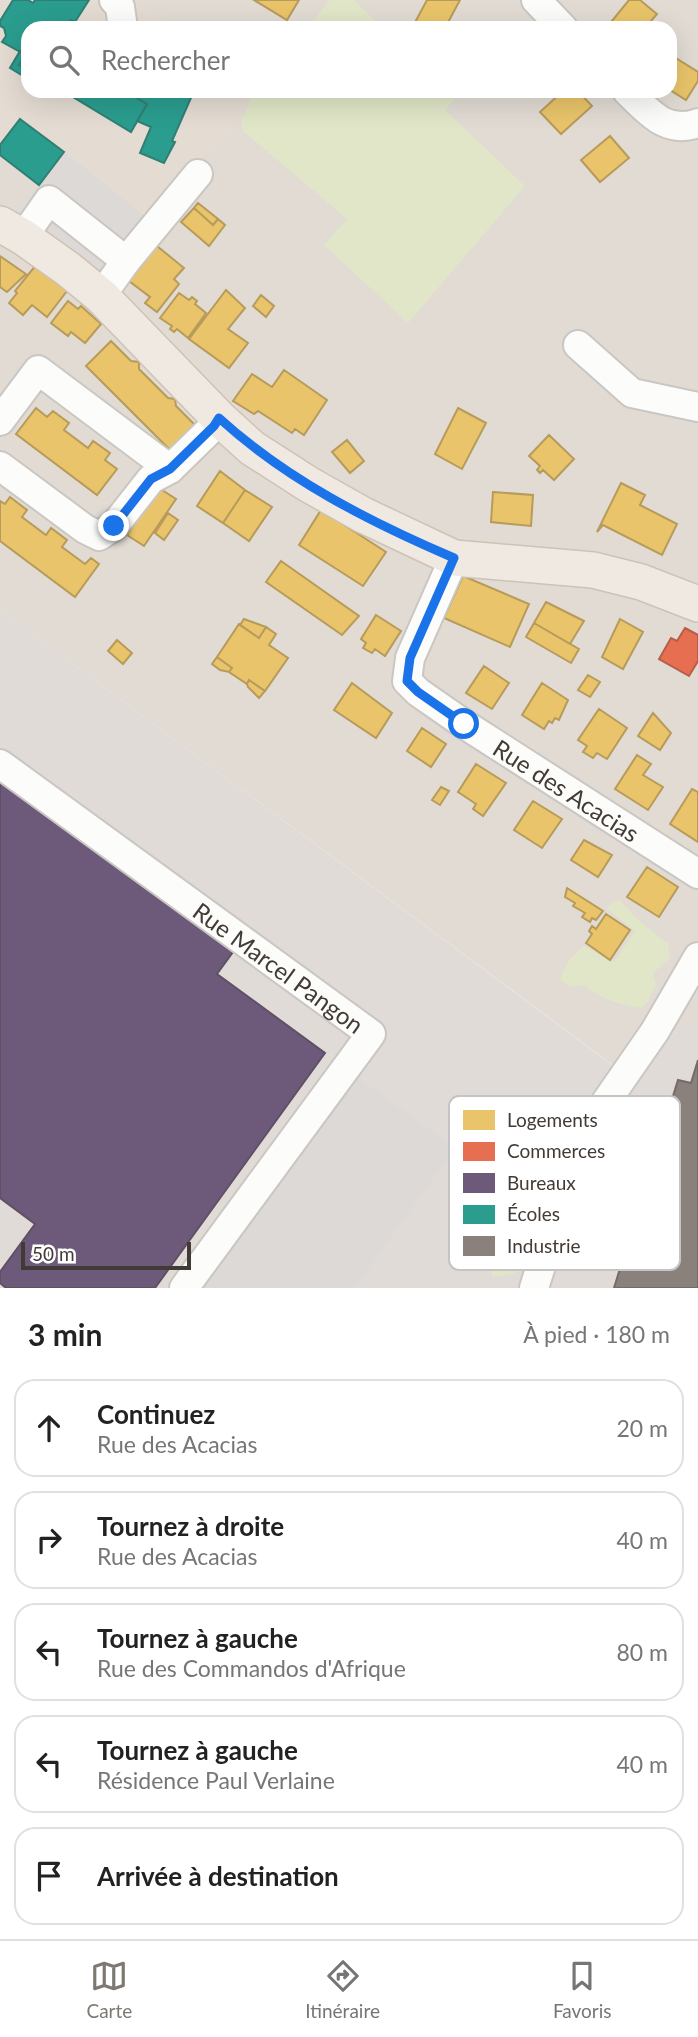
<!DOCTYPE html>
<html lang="fr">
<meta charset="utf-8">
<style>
body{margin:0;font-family:Lato,sans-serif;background:#f6f6f6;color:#222}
.scale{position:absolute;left:21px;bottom:18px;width:170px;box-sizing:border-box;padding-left:7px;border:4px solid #423a34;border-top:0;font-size:19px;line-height:24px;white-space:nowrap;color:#423a34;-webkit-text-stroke:5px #fff;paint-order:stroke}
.stop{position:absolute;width:21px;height:21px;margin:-16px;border:5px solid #1a73e8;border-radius:50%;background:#fff}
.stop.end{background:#1a73e8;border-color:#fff;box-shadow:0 2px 7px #0008}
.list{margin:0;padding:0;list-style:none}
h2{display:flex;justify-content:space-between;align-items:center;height:91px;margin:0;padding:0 28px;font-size:30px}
h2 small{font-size:23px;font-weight:400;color:#767676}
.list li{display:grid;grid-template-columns:46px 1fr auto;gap:21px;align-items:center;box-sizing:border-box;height:98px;margin:0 14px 14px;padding:0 14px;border:2px solid #e0e0e0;border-radius:21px}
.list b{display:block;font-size:26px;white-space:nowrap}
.list p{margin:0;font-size:23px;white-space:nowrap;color:#767676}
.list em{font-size:23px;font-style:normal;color:#767676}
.icon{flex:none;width:38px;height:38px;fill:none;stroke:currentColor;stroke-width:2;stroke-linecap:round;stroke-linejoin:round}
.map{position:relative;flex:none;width:698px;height:1288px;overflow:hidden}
.search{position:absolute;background:#fff;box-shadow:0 7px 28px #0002;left:21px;right:21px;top:21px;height:77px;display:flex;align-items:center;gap:18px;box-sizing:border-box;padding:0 24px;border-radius:21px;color:#767676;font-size:26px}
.sheet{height:651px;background:#fff}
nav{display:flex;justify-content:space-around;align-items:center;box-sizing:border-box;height:98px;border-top:2px solid #e0e0e0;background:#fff;font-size:19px;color:#767676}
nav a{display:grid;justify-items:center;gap:4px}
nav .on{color:#7e7872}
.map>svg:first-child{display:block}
.residential{fill:#e1dbd4;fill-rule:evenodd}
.industrial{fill:#e0dbd7}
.education{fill:#e4dcd2}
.green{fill:#e0e6c7}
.parking{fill:#ddd9d6}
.homes{fill:#e9c46a;stroke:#b79b5a;stroke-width:2}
.shops{fill:#e76f51;stroke:#b65f48;stroke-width:2}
.offices{fill:#6d597a;stroke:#605065;stroke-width:2}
.schools{fill:#2a9d8f;stroke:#317f74;stroke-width:2}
.industry{fill:#8a817c;stroke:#746c66;stroke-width:2}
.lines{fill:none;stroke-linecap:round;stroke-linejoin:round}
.minor-casing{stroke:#cac6c2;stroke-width:32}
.major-casing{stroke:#cfc2b4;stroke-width:38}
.minor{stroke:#fcfcfb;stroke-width:28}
.major{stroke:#f0e9e2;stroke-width:35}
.route{stroke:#1a73e8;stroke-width:9}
.labels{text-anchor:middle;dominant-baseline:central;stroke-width:7;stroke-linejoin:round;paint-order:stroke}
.street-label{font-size:24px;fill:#423a34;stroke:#fff}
.key{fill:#fff;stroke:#c6c4c2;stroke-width:2}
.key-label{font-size:19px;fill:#423a34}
</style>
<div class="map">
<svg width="698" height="1288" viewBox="0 0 698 1288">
<rect width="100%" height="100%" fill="#eeeae6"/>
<path class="residential" d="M0,0H698V1019L617,1068L0,610ZM28,28H670V91H28Z"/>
<path class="industrial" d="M0,610L616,1068L698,1019V1288H0Z"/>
<path class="education" d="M0,0H138L179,28H28V91H254L241,122L211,150L151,221L21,119L0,145Z"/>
<path class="green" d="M330,0H354L382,28H307Z
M254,91H444L455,99L445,110L525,186L408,323L324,245L347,219L243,131L241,122Z
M613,901H621L637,919L668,944L670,958L653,973L656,984L648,1002L641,1008C621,1006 599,997 583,985L571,987L560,980C565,965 571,956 584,946L614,962L635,931L607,909Z
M554,1162L558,1165L524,1265C517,1276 504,1275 492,1277L490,1254Z"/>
<path class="parking" d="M64,152L151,221L116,288L27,222L42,197L34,191Z
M351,1072L455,1148L354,1288H193Z"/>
<path class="homes" d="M254,0H299L287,20Z
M427,0H460L445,28H412Z
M629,0H640L657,14L645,28H608L607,27Z
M671,55L698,72V81L686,100L670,90Z
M563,91H578L592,106L561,134L540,112Z
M610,136L629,158L600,182L581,160Z
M198,203L218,219L213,225L194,208Z
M194,208L213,225L218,219L225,225L209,246L181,222Z
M157,246L184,268L174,279L179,284L157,312L145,303L150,297L129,281Z
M0,256L26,274L7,292L0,287Z
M36,265L67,291L47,317L32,305L23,315L9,303L17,293L15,291Z
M226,290L245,308L228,329L248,343L229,368L189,339Z
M179,293L189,300L192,297L197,301L195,304L206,313L188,338L177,329L174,332L170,329L172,326L160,318Z
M261,295L274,306L266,317L253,306Z
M68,301L78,309L81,306L101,324L85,343L71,332L68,336L51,323Z
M111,341L131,361L139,362V369L168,398L175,399L176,406L196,426L171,451L86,366Z
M284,370L327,400L304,435L295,429L292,433L258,411L254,414L233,401L252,374L272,387Z
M36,408L47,417L53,411L69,423L64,430L88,448L93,441L110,453L105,460L117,469L97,495L16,434Z
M458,408L486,423L462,469L435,454Z
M549,435L574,459L554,480L543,470L540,473L537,470L540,466L529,456Z
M347,440L364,461L350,473L332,452Z
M220,471L245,490L223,523L197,506Z
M621,483L645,495L640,505L677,524L662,555L603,525L597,532Z
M159,488L176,499L144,546L127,535Z
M245,490L272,507L249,541L223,523Z
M493,492L533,495L531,526L491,522Z
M10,497L27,510L22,517L46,535L51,528L67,540L62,547L85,564L91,558L99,564L75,597L0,541V501L5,504Z
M321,510L386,552L363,586L299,545Z
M168,513L178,520L164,540L155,533Z
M281,561L359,616L342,635L266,582Z
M463,576L529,604L510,647L444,618Z
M546,602L584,621L570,644L534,623Z
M376,615L401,631L385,656L375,649L372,653L363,648L366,643L361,639Z
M244,619L266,627L259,638L240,625Z
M620,619L643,632L623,669L602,657Z
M534,623L579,649L571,663L526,637Z
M239,624L259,638L266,627L276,634L269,645L288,658L265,691L249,680L247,684L229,672L232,668L217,657Z
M117,640L132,653L123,664L108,651Z
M217,657L232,668L229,672L220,670L212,664Z
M484,666L509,683L492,709L466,693Z
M588,675L600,682L590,697L578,690Z
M249,680L265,691L259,698L248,687L247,684Z
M352,683L392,713L376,738L334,710Z
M542,683L568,700L559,720L555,718L552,723L549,721L544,729L522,715Z
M599,709L627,728L607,759L597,753L593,758L583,752L587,746L578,740Z
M653,713L671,733L660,750L638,736Z
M422,728L446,744L431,767L407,751Z
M637,755L651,764L643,775L663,787L648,810L615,789Z
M476,764L506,783L483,816L473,809L476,804L458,792Z
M441,787L449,791L440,805L432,800Z
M692,789L698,792V842L670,824Z
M533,801L562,819L542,848L514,830Z
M584,840L612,855L598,877L571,860Z
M647,867L678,887L659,917L627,897Z
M567,888L603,911L596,920L592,918L590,922L582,917L585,913L573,906L575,903L565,897Z
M606,914L630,930L610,960L586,943L592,934L589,931L592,926L596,929Z"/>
<path class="shops" d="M685,628L698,635V661L689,676L659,659L671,638L677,641Z"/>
<path class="offices" d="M0,782L233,952L217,974L325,1053L155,1288H6L0,1283V1272L35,1224L0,1198Z"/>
<path class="schools" d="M13,0H28L33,3L35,0H89L75,22L71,20L68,25L74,28H28V70L19,65L26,55L2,42L6,36L4,28L0,26V21Z
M20,51L26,55L19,65L28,70V79L10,68Z
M63,91H125L147,104L131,132Z
M125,91H194L172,141L175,142L164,163L140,153L151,127L137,121L147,104Z
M20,119L64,152L39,185L0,155V145Z"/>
<path class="industry" d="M698,1060V1288H614L678,1080L691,1083Z"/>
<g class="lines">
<g class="minor-casing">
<g id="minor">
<path d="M114,0L120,7L123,28"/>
<path d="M536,0L563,28"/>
<path d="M627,91C648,111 666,135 698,123"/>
<path d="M23,237L49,200L126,261L101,296"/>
<path d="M126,261L198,174"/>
<path d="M578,345L632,393L698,407"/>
<path d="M0,421L38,370L170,469L151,479L114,526L99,536L85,529L0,466"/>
<path d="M170,469L214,426L219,418"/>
<path id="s1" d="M454,558L410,658L407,681L418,692L464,724L698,874"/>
<path id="s2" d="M0,764L371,1034L184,1288"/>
<path d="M534,1288L572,1168L592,1122L655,1031L698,957"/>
</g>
</g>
<g class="major-casing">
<path id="major" d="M0,224L23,237L68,269L101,296L219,418L252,448L308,484L363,515L454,558L593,570L641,582L698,604"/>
</g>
<use href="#minor" class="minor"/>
<use href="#major" class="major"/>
</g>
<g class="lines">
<path class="route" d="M114,526L151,479L170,469L214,426L219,418C287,480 370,522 454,558L410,658L407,681L418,692L464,724"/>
</g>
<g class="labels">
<g class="street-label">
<text stroke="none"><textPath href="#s1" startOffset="326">Rue des Acacias</textPath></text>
<text stroke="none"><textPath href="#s2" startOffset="345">Rue Marcel Pangon</textPath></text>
</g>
</g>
<rect x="449" y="1096" width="231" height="174" rx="10" class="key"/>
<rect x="463" y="1110" width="32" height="20" fill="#e9c46a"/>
<rect x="463" y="1142" width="32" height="19" fill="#e76f51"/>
<rect x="463" y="1173" width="32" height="20" fill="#6d597a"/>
<rect x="463" y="1205" width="32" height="19" fill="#2a9d8f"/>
<rect x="463" y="1236" width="32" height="20" fill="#8a817c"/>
<g class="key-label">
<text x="507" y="1127">Logements</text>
<text x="507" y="1158">Commerces</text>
<text x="507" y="1190">Bureaux</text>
<text x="507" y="1221">Écoles</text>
<text x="507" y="1253">Industrie</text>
</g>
</svg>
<div class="scale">50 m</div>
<div class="stop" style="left:464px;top:724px"></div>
<div class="stop end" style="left:114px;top:526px"></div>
<div class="search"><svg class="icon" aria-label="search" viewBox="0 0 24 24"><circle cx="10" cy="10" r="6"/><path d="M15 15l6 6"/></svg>Rechercher</div>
</div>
<section class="sheet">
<h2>3 min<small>À pied · 180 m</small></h2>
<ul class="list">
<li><svg class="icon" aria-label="ahead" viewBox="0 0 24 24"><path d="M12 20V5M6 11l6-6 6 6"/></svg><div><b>Continuez</b><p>Rue des Acacias</p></div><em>20 m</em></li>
<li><svg class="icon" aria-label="right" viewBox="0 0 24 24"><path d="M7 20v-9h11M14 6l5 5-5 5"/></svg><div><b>Tournez à droite</b><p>Rue des Acacias</p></div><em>40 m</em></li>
<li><svg class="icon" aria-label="left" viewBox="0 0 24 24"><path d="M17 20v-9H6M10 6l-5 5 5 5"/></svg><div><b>Tournez à gauche</b><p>Rue des Commandos d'Afrique</p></div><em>80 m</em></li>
<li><svg class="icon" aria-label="left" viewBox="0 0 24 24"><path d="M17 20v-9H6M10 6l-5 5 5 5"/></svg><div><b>Tournez à gauche</b><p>Résidence Paul Verlaine</p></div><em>40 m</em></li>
<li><svg class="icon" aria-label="arrive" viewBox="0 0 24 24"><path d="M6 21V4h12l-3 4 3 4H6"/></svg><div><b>Arrivée à destination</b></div></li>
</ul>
</section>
<nav>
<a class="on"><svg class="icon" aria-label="map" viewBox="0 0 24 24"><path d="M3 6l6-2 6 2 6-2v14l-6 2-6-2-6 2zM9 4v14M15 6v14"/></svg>Carte</a>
<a><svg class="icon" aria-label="directions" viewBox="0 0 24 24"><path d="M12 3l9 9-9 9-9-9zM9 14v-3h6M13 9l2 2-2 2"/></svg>Itinéraire</a>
<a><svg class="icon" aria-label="saved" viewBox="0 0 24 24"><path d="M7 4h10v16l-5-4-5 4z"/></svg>Favoris</a>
</nav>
